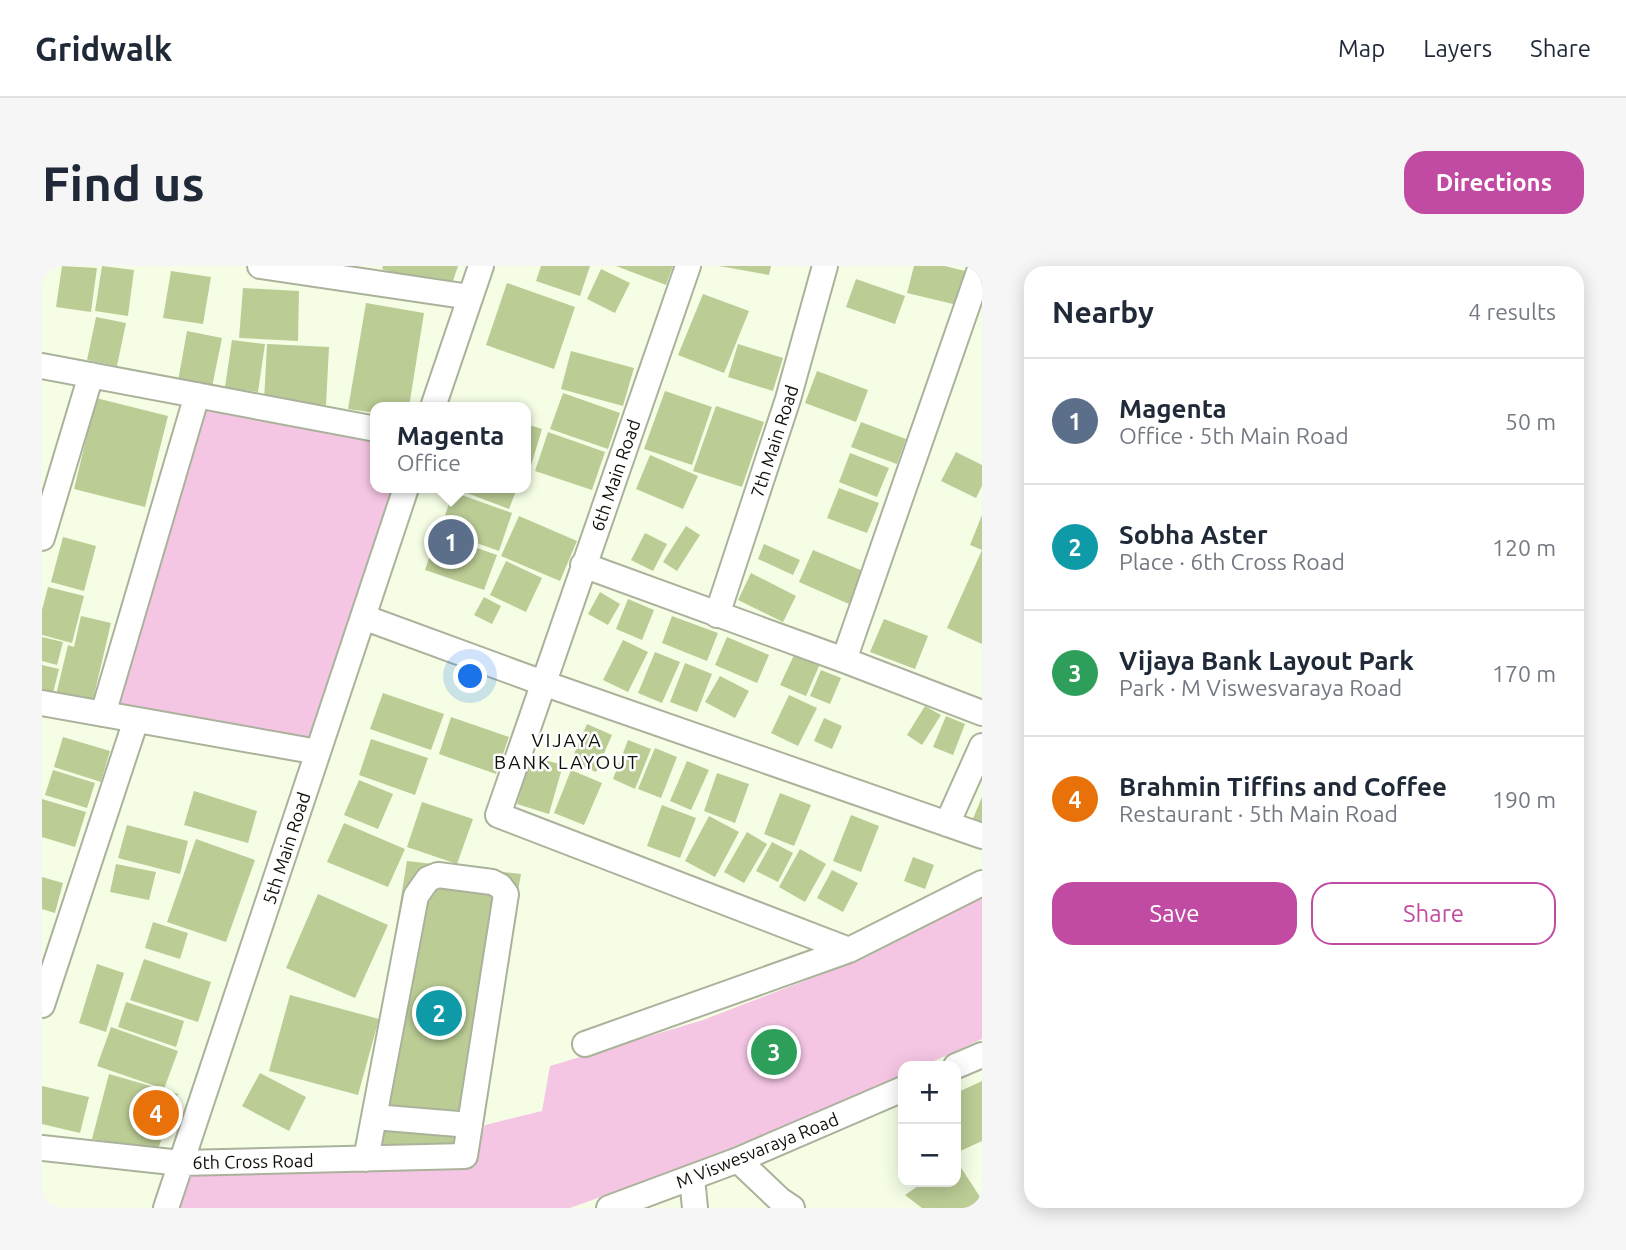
<!DOCTYPE html>
<meta charset="utf-8">
<style>
body{margin:0;font-family:Ubuntu,sans-serif;background:#f6f6f7;color:#1f2937}
.controls{position:absolute;right:21px;bottom:21px;display:grid;overflow:hidden;border-radius:14px;box-shadow:0 4px 18px #0003}
.controls button{width:63px;height:63px;display:grid;place-items:center;padding:0;border:0;border-bottom:2px solid #e0e1e3;background:#fff;color:#1f2937;font:35px sans-serif}
.you{position:absolute;left:429px;top:411px;width:24px;height:24px;margin:-18px;border:5px solid #fff;border-radius:50%;background:#1a73e8;box-shadow:0 0 0 10px #1a73e833}
.badge{display:grid;place-items:center;width:46px;height:46px;border-radius:50%;background:#c14ba2;color:#fff;font-size:23px;font-weight:700}
.pin{position:absolute;translate:-50% -50%;border:4px solid #fff;box-shadow:0 2px 7px #0006}
.popup{position:absolute;left:328px;top:136px;width:161px;height:91px;box-sizing:border-box;display:grid;place-content:center;border-radius:14px;background:#fff;filter:drop-shadow(0 2px 5px #0005);font-size:23px;white-space:nowrap;color:#747a83}
.popup b{font-size:26px;color:#1f2937}
.popup::after{content:'';position:absolute;left:50%;top:100%;margin-left:-14px;border:14px solid transparent;border-top-color:#fff}
.list{margin:0;padding:0;list-style:none}
h2{display:flex;justify-content:space-between;align-items:center;height:91px;margin:0;padding:0 28px;font-size:30px}
h2 small{font-size:23px;font-weight:400;color:#747a83}
.list li{display:grid;grid-template-columns:46px 1fr auto;gap:21px;align-items:center;box-sizing:border-box;height:126px;padding:0 28px;border-top:2px solid #e0e1e3}
.list b{display:block;font-size:26px;white-space:nowrap}
.list p{margin:0;font-size:23px;white-space:nowrap;color:#747a83}
.list em{font-size:23px;font-style:normal;color:#747a83}
.actions{display:flex;gap:14px;padding:21px 28px}
.actions a{flex:1;padding:16px 0;border:2px solid #c14ba2;border-radius:21px;text-align:center;font-size:24px;color:#c14ba2}
.actions .main{background:#c14ba2;color:#fff}
.map{position:relative;flex:none;width:940px;height:942px;overflow:hidden;border-radius:21px}
header{display:flex;align-items:center;gap:42px;box-sizing:border-box;height:98px;padding:0 35px;background:#fff;border-bottom:2px solid #e0e1e3}
header strong{font-size:33px}
nav{display:flex;gap:38px;margin-inline-start:auto;font-size:24px}
.intro{display:flex;align-items:center;justify-content:space-between;box-sizing:border-box;height:168px;padding:0 42px}
h1{margin:0;font-size:49px}
.button{padding:18px 32px;border-radius:21px;background:#c14ba2;color:#fff;font-size:24px;font-weight:700}
main{display:flex;gap:42px;padding:0 42px}
aside{flex:1;background:#fff;border-radius:21px;box-shadow:0 4px 18px #0003}
.map>svg:first-child{display:block}
.green{fill:#f5c6e4}
.building{fill:#bbcc95}
.lines{fill:none;stroke-linecap:round;stroke-linejoin:round}
.minor-casing{stroke:#abb29b;stroke-width:28}
.minor{stroke:#fff;stroke-width:24}
.labels{text-anchor:middle;dominant-baseline:central;stroke-width:5;stroke-linejoin:round;paint-order:stroke}
.street-label{font-size:18px;fill:#0e1108;stroke:#fff}
.neighbourhood-label{font-size:19px;letter-spacing:2px;fill:#0e1108;stroke:#fff}
</style>
<header>
<strong>Gridwalk</strong>
<nav><a>Map</a><a>Layers</a><a>Share</a></nav>
</header>
<div class="intro"><h1>Find us</h1><a class="button">Directions</a></div>
<main>
<div class="map">
<svg width="940" height="942" viewBox="0 0 940 942">
<rect width="100%" height="100%" fill="#f5fee5"/>
<path class="green" d="M155,129L334,163V222H364L276,486L61,448Z
M940,631V773L881,800H861V809L812,832L639,902L528,942H131L143,905L430,897L443,859L500,845L508,800L661,754L824,691Z"/>
<path class="building" d="M20,0L55,2L49,46L14,41Z
M60,0L92,4L86,50L53,45Z
M341,0H416L408,24L340,3Z
M499,0H548L538,30L494,15Z
M574,0H631L624,19Z
M677,0H729L727,9Z
M872,0H903L923,5L915,39L865,27Z
M559,3L588,17L573,47L545,33Z
M129,5L169,11L161,58L121,52Z
M814,13L863,30L853,58L804,41Z
M465,17L533,41L512,103L444,79Z
M201,22L257,25L256,75L197,72Z
M661,28L707,45L682,107L636,89Z
M324,37L382,47L367,141H334V147L306,143Z
M54,51L84,57L75,100L45,94Z
M145,65L180,72L170,121L136,115Z
M190,74L223,78L216,126L183,121Z
M225,78L287,81L284,139L222,135Z
M696,78L741,92L731,125L686,111Z
M529,85L592,102L581,140L519,123Z
M775,105L826,124L814,156L763,137Z
M623,125L670,141L650,199L602,183Z
M521,127L578,147L566,183L508,163Z
M54,132L126,150L103,241L32,223Z
M674,140L722,156L700,221L651,205Z
M819,156L864,173L855,198L809,181Z
M484,158L500,163L488,203L484,202Z
M506,166L563,186L550,224L493,205Z
M914,186L940,199V220L934,232L899,215Z
M808,187L847,202L835,231L797,216Z
M608,189L656,210L641,243L594,223Z
M418,222H475L467,243L417,224Z
M797,222L837,237L825,267L785,252Z
M411,226L470,247L457,285L398,264Z
M940,249V378L905,362L940,284L928,279Z
M477,250L535,275L518,315L459,290Z
M644,260L658,269L635,305L621,296Z
M603,267L625,278L611,305L589,294Z
M395,268L455,289L442,324L383,304Z
M21,271L54,280L42,325L9,316Z
M722,278L758,294L751,309L716,293Z
M771,284L821,305L807,338L757,316Z
M464,295L500,312L484,346L448,329Z
M709,307L754,330L741,356L696,334Z
M6,321L42,330L30,377L0,369V344Z
M558,326L578,338L566,359L546,348Z
M442,331L459,340L450,358L432,349Z
M586,333L612,344L600,374L574,363Z
M39,350L69,357L50,438L14,429L26,379L32,381Z
M630,350L676,367L665,395L620,377Z
M842,353L886,370L873,403L828,386Z
M0,371L21,376L15,399L0,395Z
M685,371L727,389L715,417L673,399Z
M581,374L606,386L586,426L561,414Z
M613,386L638,396L620,437L596,427Z
M753,387L778,398L764,430L738,419Z
M643,397L670,408L655,446L628,436Z
M0,399L17,403L10,431L0,428Z
M779,404L799,412L788,438L768,430Z
M678,410L707,425L693,452L663,436Z
M341,427L402,448L389,484L328,463Z
M747,429L775,442L756,480L729,467Z
M883,440L899,449L880,479L865,469Z
M904,450L923,458L911,489L891,481Z
M409,451L467,471L454,508L397,488Z
M782,452L800,460L790,483L772,475Z
M545,458L570,469L554,506L529,495Z
M21,471L68,485L59,516L12,501Z
M329,473L386,492L373,529L317,509Z
M586,474L609,483L593,523L571,513Z
M613,482L635,491L619,532L596,523Z
M489,490L521,499L507,548L475,538Z
M645,495L667,504L649,544L628,535Z
M11,504L53,517L45,542L3,529Z
M529,504L560,517L542,559L512,547Z
M675,507L707,518L693,557L662,545Z
M317,514L351,528L336,563L302,549Z
M152,525L215,545L206,577L142,559Z
M738,527L769,539L752,580L722,568Z
M940,531V560L930,555Z
M0,533L44,546L33,581L0,571Z
M380,536L431,553L415,598L365,581Z
M620,539L654,552L638,592L605,580Z
M809,549L837,560L819,606L791,595Z
M667,550L697,566L673,611L643,595Z
M302,557L363,583L346,621L285,596Z
M85,559L146,575L138,608L76,592Z
M705,566L725,578L702,617L682,606Z
M154,573L213,594L184,676L125,656Z
M730,576L751,587L736,616L714,605Z
M758,583L784,598L763,636L737,621Z
M871,591L892,599L883,623L862,615Z
M365,595L479,608L430,886L317,885Z
M74,598L114,606L107,634L68,626Z
M790,604L816,617L801,646L775,632Z
M0,611L21,617L13,647L0,643Z
M276,628L346,659L313,732L244,702Z
M111,656L146,667L138,693L103,682Z
M102,693L169,716L156,756L88,734Z
M55,698L82,707L64,766L37,757Z
M248,729L337,753L316,829L227,805Z
M84,736L142,755L134,781L76,761Z
M69,761L136,785L122,823L55,800Z
M218,807L264,831L247,865L200,840Z
M67,808L136,828L116,883L50,873Z
M940,815V875L914,887V827Z
M0,820L47,831L38,867L0,858Z
M914,894L940,934V942H880L863,929L882,916H914Z"/>
<g class="lines">
<g class="minor-casing">
<path id="minor" d="M218,0L428,31
M646,0L456,549L807,684L940,617
M0,100L334,163
M391,141L439,0
M0,272L49,109
M541,299L802,394L940,447
M675,349L746,133L783,0
M321,351L501,417L940,570
M802,394L939,0
M0,437L276,486
M61,448L155,129
M905,558L940,480
M0,739L94,454
M543,778L807,684
M914,800L940,789
M332,851L428,859
M0,882L139,897L423,890L464,628L458,620L450,616L396,609L386,613L374,630L324,893
M696,894L738,934L750,942
M650,912L653,942
M124,942L364,222
M567,942L696,894L861,823"/>
</g>
<use href="#minor" class="minor"/>
</g>
<g class="labels">
<g class="street-label">
<text transform="translate(732 175) rotate(-72)">7th Main Road</text>
<text transform="translate(573 209) rotate(-71)">6th Main Road</text>
<text transform="translate(244 582) rotate(-72)">5th Main Road</text>
<text transform="translate(715 884) rotate(-22)">M Viswesvaraya Road</text>
<text transform="translate(211 895) rotate(-1)">6th Cross Road</text>
</g>
<g class="neighbourhood-label">
<text x="525" y="474">VIJAYA<tspan x="525" dy="22">BANK LAYOUT</tspan></text>
</g>
</g>
</svg>
<div class="controls">
<button>+</button>
<button>−</button>
</div>
<div class="you"></div>
<div class="pin badge" style="left:409px;top:276px;background:#5c6f8a">1</div>
<div class="popup"><b>Magenta</b>Office</div>
<div class="pin badge" style="left:397px;top:747px;background:#0f9aa8">2</div>
<div class="pin badge" style="left:732px;top:786px;background:#2e9e5b">3</div>
<div class="pin badge" style="left:114px;top:847px;background:#e8710a">4</div>
</div>
<aside>
<h2>Nearby<small>4 results</small></h2>
<ul class="list">
<li><span class="badge" style="background:#5c6f8a">1</span><div><b>Magenta</b><p>Office · 5th Main Road</p></div><em>50 m</em></li>
<li><span class="badge" style="background:#0f9aa8">2</span><div><b>Sobha Aster</b><p>Place · 6th Cross Road</p></div><em>120 m</em></li>
<li><span class="badge" style="background:#2e9e5b">3</span><div><b>Vijaya Bank Layout Park</b><p>Park · M Viswesvaraya Road</p></div><em>170 m</em></li>
<li><span class="badge" style="background:#e8710a">4</span><div><b>Brahmin Tiffins and Coffee</b><p>Restaurant · 5th Main Road</p></div><em>190 m</em></li>
</ul>
<div class="actions"><a class="main">Save</a><a>Share</a></div>
</aside>
</main>
